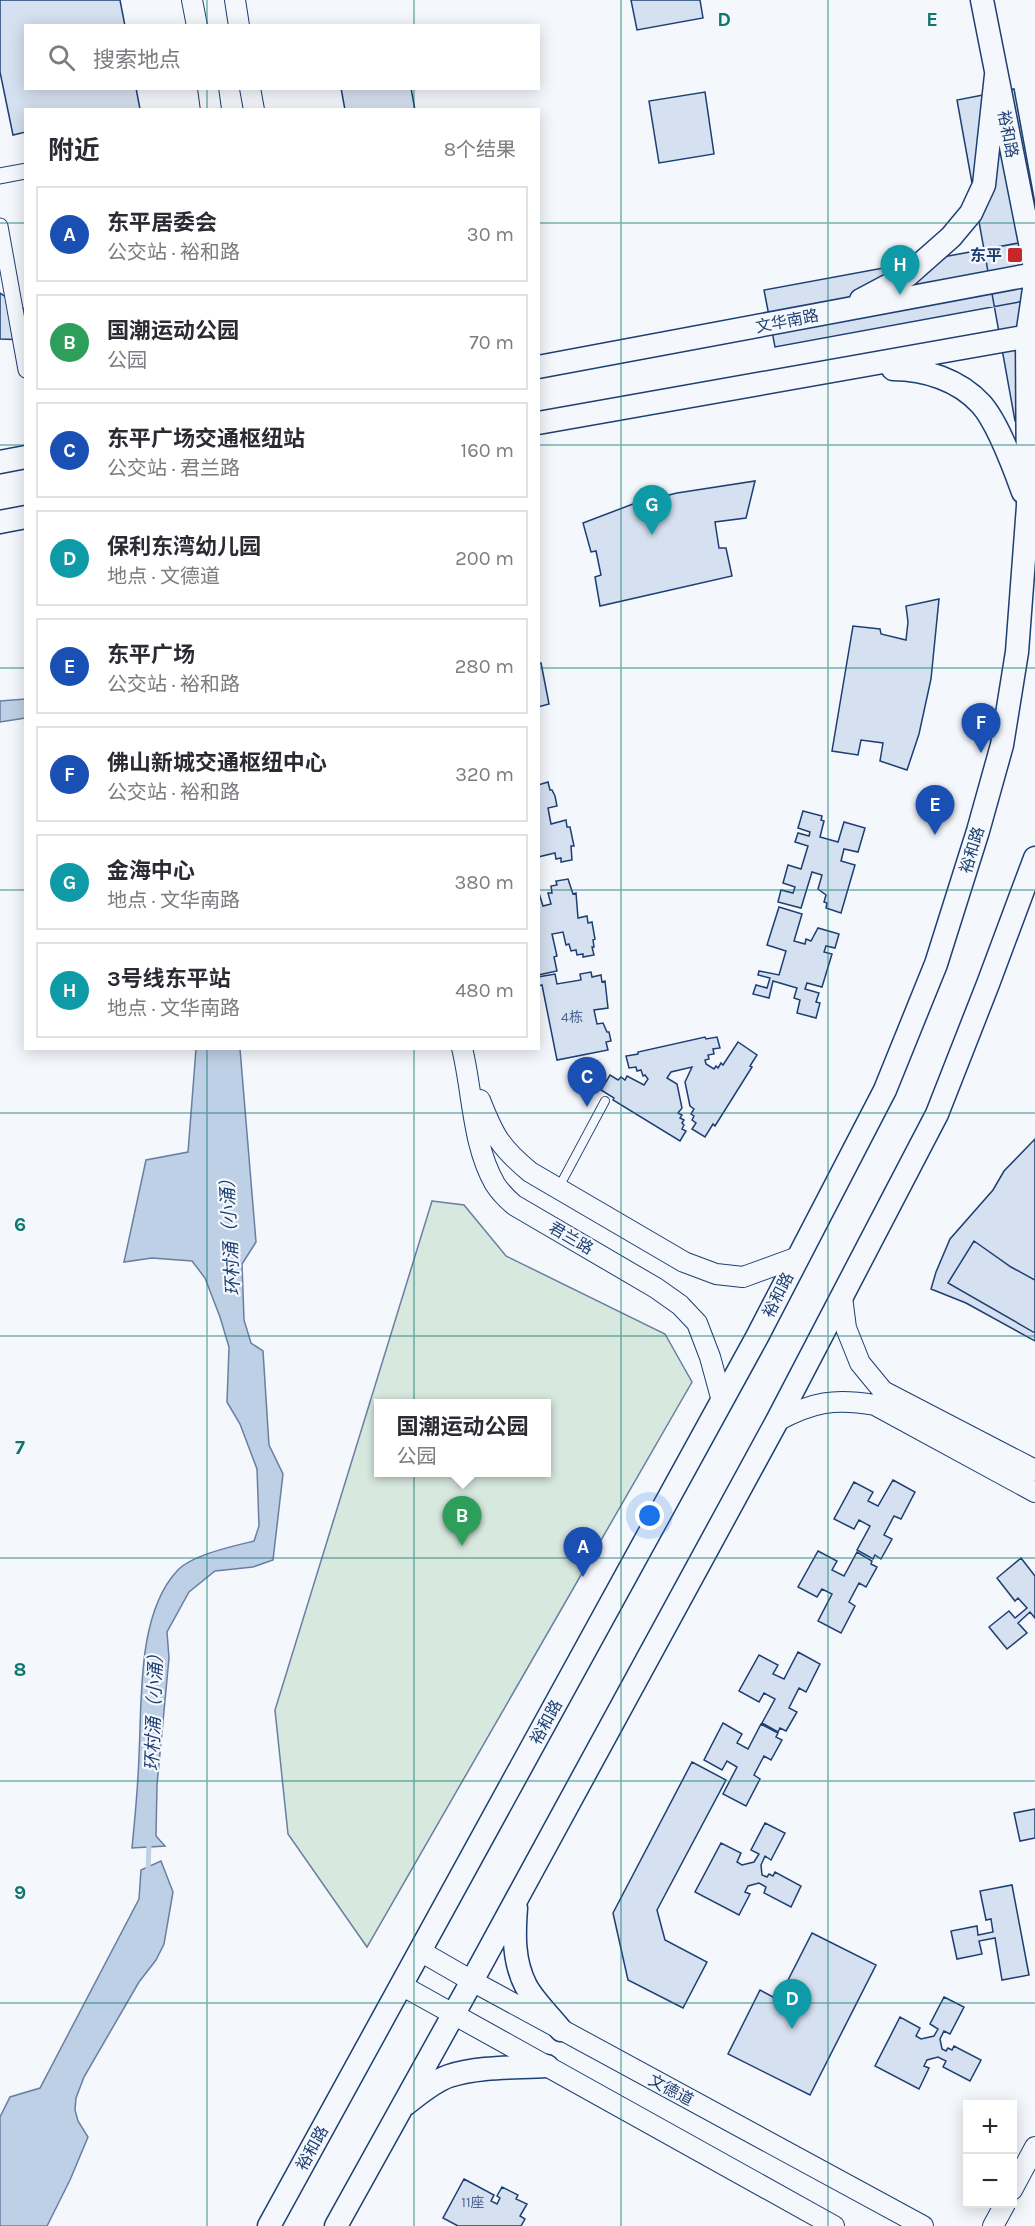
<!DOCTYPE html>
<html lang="zh">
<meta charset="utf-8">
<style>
body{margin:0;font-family:Karla,"Noto Sans SC",sans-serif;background:#f2f2f3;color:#2b2b33}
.controls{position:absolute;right:18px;bottom:18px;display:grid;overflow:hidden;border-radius:0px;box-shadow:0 3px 15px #0003}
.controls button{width:54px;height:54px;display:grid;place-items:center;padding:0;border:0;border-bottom:2px solid #e1e1e2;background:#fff;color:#2b2b33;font:30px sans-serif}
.you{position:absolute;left:650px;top:1516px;width:21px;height:21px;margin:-15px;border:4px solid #fff;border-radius:50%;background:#1a73e8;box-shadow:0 0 0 9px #1a73e833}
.badge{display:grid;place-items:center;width:39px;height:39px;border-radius:50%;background:#c62828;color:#fff;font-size:20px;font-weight:700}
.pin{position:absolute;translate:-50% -50px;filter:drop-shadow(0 2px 3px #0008)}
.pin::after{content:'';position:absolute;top:32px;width:21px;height:18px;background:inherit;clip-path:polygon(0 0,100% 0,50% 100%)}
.popup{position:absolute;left:374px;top:1399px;width:177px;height:78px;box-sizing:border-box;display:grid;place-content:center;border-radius:0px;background:#fff;filter:drop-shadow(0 2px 4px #0005);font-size:20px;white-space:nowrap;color:#7c7c81}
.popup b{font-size:22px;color:#2b2b33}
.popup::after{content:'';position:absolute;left:50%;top:100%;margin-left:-12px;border:12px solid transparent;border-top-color:#fff}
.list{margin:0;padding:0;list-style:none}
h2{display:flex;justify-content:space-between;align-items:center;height:78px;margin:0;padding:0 24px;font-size:26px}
h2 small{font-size:20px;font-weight:400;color:#7c7c81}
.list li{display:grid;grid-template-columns:39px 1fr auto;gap:18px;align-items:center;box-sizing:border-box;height:96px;margin:0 12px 12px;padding:0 12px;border:2px solid #e1e1e2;border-radius:0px}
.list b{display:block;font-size:22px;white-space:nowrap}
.list p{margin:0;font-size:20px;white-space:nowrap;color:#7c7c81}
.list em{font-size:20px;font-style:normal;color:#7c7c81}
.icon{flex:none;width:33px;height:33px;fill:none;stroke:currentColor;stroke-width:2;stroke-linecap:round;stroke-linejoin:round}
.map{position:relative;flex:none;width:1035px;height:2226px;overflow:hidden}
.search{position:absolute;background:#fff;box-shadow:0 3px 15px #0003;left:24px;top:24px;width:516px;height:66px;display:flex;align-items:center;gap:15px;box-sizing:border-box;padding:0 21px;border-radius:0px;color:#7c7c81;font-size:22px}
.panel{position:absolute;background:#fff;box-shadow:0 3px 15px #0003;left:24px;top:108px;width:516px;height:942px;border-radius:0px}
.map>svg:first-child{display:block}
.green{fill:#d7e8df;stroke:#687fa3;stroke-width:1.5;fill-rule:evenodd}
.water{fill:#bed0e5;stroke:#687fa3;stroke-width:1.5}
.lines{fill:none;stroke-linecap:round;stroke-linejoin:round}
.stream{stroke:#bed0e5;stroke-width:5}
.building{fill:#d5e0f0;stroke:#1d3f73;stroke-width:1.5}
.service-casing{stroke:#1d3f73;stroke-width:10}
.minor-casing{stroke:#1d3f73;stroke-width:17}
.tertiary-casing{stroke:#1d3f73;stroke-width:22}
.secondary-casing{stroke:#1d3f73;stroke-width:25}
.service{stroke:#f4f7fb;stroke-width:8}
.minor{stroke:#f4f7fb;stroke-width:15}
.tertiary{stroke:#f4f7fb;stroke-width:20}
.secondary{stroke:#f4f7fb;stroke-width:22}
.grid{fill:none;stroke:#0f766e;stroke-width:1.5;stroke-opacity:0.55}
.poi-dot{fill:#c62828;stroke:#f4f7fb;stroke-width:2}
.labels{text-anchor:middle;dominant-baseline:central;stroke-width:4.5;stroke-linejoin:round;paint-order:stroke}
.number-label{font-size:14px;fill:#4b6792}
.street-label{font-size:16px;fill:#1d3f73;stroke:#f4f7fb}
.poi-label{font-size:16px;font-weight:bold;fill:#1d3f73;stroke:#f4f7fb;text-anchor:end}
.water-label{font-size:18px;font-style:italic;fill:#1d3f73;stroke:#f4f7fb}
.grid-label{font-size:20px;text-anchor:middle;font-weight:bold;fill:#0f766e;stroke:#f4f7fb;stroke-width:4.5;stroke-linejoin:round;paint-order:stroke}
</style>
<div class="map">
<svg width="1035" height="2226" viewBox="0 0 1035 2226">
<rect width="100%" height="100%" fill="#f4f7fb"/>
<path class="green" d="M432,1201L464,1205L506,1256L665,1334L692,1382L367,1947L288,1834L275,1710ZM378,1404H546V1472H378Z"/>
<path class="water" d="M25,699V718L0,722V701Z
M196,1049H240L256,1242L242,1264L244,1320L251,1343L263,1351L269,1445L283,1474L273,1560L253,1567L215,1571L189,1592L167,1632L169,1658L157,1785L156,1836L165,1846L132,1848C135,1818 138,1787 139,1756C142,1700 137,1614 177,1571C191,1555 234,1546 254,1541L259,1526L257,1469L240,1424L227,1402L229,1347L220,1317L205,1278L192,1261L152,1258L124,1262L146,1160L188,1152Z
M161,1861L173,1892L164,1944L156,1960L139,1982L84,2077L76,2098L75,2110L78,2121L88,2137L70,2180L47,2226H0V2117L10,2097L40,2088L139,1899L141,1870Z"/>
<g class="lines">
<path class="stream" d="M148,1872L149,1843"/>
</g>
<path class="building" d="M0,0H120L125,26H26V88H136L140,109L26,110V132L13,135L0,72Z
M631,0H700L703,18L637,30Z
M341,88H411L415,110H345Z
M1014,89L1035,204V418L1015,421L957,100Z
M705,92L714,154L659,163L649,101Z
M1035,240V299L775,347L764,290Z
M0,293L24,309L26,305V340L0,339Z
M755,481L746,518L715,522L719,548H726L732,576L600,606L595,577L601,575L596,551L591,552L583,523L633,504L677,493Z
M939,599L931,679L919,734L907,770L880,761L883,743L861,740L858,755L832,751L853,626L880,629L881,634L906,640L908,622L906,606Z
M538,663H541L549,704L538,707Z
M548,782L550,790H552L555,796L557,806L548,808L551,824L566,820L567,827H570L574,846H571L572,860L561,862V858L556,859L555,853L538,857V785Z
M803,811L822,816L821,820L824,821L820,837L838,842L844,822L865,828L858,852L844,849L841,861L855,865L841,913L826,908L827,903L824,902L826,895L818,889L822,875L812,872L801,908L778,902L781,890L793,893L795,887L783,883L788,865L801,869L808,846L795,842L798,833L809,836L810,832L798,828Z
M568,879L573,894L576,893L578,918L587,916L588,923L592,922L595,939L593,940L594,947H592L594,955L583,957V954L577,955L576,950L571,951L569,944L566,945L563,932L552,934L557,956L554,957L557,971L538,975V890L543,906L551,904L548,893H552L551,886L557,885L556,881Z
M779,907L802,914L794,941L805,944L806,939L811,941L818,928L839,934L835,948L826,946L824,952L832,954L822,987L807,983L805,989L819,993L816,1002L820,1003L816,1018L797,1013L800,1000L794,998L797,988L773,981L769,998L753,994L756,985L767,988L770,978L758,975L759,971L779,975L786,951L767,945Z
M591,972L592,977L601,975L602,982L605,981L608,1008L594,1010L597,1024L603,1023L607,1032H609L611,1041L606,1042L608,1050L557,1060L542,985L538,986V977L555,974L557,984L581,980L580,974Z
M705,1037L706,1039L717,1037L720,1048L713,1049L714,1054L708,1055L709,1059L705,1060L706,1064L714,1069L716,1066L718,1068L721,1063L723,1065L738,1042L757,1055L750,1066L752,1067L715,1126L713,1124L705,1137L692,1129L696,1123L692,1120L694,1116L691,1114L694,1109L690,1106L685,1082L692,1067L671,1072L667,1078L677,1084L682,1108L678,1113L682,1115L680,1118L684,1120L682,1123L684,1125L682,1129L686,1131L680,1141L613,1100L614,1098L601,1090L610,1075L618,1080L621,1077L625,1080L627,1076L644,1085L648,1079L645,1075L643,1076L641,1070L637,1071L636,1067L629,1068L626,1056L638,1054V1052Z
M1035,1139V1341L966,1303L931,1289L936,1272L950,1239L993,1190L1004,1171Z
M974,1241L1011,1267L1035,1280V1333L948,1283Z
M893,1480L915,1492L901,1519L894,1516L884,1535L892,1539L881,1559L875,1555L873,1559L857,1550L870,1526L859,1520L854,1529L834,1519L854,1482L873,1492L868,1501L878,1506Z
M818,1551L837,1561L832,1570L844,1576L857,1552L872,1561L871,1564L877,1567L866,1587L859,1583L849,1602L855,1606L841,1633L818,1621L832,1594L822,1589L817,1597L798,1587Z
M1021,1558L1035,1576V1618L1030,1612L1018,1623L1027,1633L1007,1649L989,1627L1009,1611L1015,1618L1027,1608L1018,1598L1015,1601L997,1578Z
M798,1652L820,1664L806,1692L799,1688L789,1708L797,1712L786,1731L780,1728L778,1732L762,1723L775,1699L764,1693L759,1702L739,1691L759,1655L778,1665L773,1674L784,1679Z
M723,1723L742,1734L737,1743L748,1749L761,1724L778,1733L776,1737L782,1740L771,1760L764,1756L754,1775L760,1779L746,1806L723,1794L737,1767L727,1761L722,1770L704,1760Z
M692,1762L726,1780L657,1910L665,1940L707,1962L683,2008L628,1980L613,1913Z
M1035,1809V1838L1020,1841L1014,1813Z
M765,1823L785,1833L771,1860L765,1856L761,1865L762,1875L767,1877L769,1874L773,1876L775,1872L801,1886L791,1907L764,1893L766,1887L759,1883L748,1886L745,1892L750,1894L739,1915L695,1892L721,1843L741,1853L737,1862L742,1865L754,1862L759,1854L751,1850Z
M1012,1885L1029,1975L1002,1980L995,1938L979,1941L982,1954L957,1959L951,1931L977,1926L978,1935L993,1932L991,1919L986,1920L980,1891Z
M812,1933L876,1965L810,2095L728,2054L760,1990L786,2004L791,1994L783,1990Z
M944,1997L964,2007L950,2034L944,2031L940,2039L942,2049L946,2051L948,2048L952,2050L954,2046L981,2060L970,2081L943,2067L946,2061L938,2057L927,2060L924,2066L929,2068L919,2089L875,2066L900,2017L920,2028L916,2036L921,2039L934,2036L938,2029L930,2024Z
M464,2179L494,2195L491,2201L497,2204L500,2198L497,2196L502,2187L518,2195L516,2199L527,2204L520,2216L525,2219L521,2226H458L443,2218Z"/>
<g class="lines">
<g class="service-casing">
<path id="service" d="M559,1187L605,1101"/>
</g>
<g class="minor-casing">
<path id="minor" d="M0,176L26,171
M0,226L26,370"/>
</g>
<g class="tertiary-casing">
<path id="tertiary" d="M192,0L197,26
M235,0L239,26
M208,88L211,110
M250,88L254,110
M462,1048C473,1093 472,1144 495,1184C500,1192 507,1199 514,1205L656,1288L680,1305L697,1323L710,1357L722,1401
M480,1100C494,1136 500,1147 530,1172L684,1262L716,1274L743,1277L798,1257
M842,1297L846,1328L860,1363L883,1391L1035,1470
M777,1421C813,1402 834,1398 875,1405L1035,1492
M420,1951L472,1981L923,2226
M401,1985L834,2226
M1012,2190L1035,2147
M993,2226L1005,2204"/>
</g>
<g class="secondary-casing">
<path id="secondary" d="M982,0L1035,268
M861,300L908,275L951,237L971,213L984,185L996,75
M538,367L1035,274
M893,369C925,369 959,380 981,404C998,423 1014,467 1023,492
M538,423L1035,335
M0,462L26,457
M0,522L26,517
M516,1908C514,1934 513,1961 526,1986C534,2001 550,2016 561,2030
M406,2104C419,2094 434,2081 449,2076C480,2066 515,2068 547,2066
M269,2226L757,1337L885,1090L936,964L978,831L1002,745L1017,652L1028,506L1027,336L1035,282
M336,2226L472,1981L777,1421L937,1114L988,984L1035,858"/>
</g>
<use href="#service" class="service"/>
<use href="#minor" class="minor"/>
<use href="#tertiary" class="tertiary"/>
<use href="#secondary" class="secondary"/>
</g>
<path class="grid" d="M207,0V26M414,0V26M621,0V2226M828,0V2226M207,88V110M414,88V110M0,223H26M538,223H1035M0,445H26M538,445H1035M0,668H26M538,668H1035M0,890H26M538,890H1035M207,1048V2226M414,1048V2226M0,1113H1035M0,1336H1035M0,1558H1035M0,1781H1035M0,2003H1035"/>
<rect class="poi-dot" x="1007" y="247" width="16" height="16" rx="3"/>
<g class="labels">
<g class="number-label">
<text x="572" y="1017">4栋</text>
<text x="473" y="2202">11座</text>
</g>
<g class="street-label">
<text transform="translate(1008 134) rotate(79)">裕和路</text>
<text transform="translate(787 321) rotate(-11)">文华南路</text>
<text transform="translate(972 850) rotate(-73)">裕和路</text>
<text transform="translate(571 1238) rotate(30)">君兰路</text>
<text transform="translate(778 1295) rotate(-63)">裕和路</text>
<text transform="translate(546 1722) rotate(-61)">裕和路</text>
<text transform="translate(671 2090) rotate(28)">文德道</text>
<text transform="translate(312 2148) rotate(-61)">裕和路</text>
</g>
<g class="poi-label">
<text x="1002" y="255">东平</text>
</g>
<g class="water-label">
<text transform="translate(230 1233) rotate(-93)">环村涌（小涌）</text>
<text transform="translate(154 1708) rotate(-88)">环村涌（小涌）</text>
</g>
</g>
<g class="grid-label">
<text x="724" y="26">D</text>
<text x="932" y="26">E</text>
<text x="20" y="1231">6</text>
<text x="20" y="1454">7</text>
<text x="20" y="1676">8</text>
<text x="20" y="1899">9</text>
</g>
</svg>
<div class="controls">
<button>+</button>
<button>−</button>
</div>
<div class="you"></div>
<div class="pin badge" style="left:583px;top:1577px;background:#1a4fb4">A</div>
<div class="pin badge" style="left:462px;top:1546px;background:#2e9e5b">B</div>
<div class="popup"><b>国潮运动公园</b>公园</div>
<div class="pin badge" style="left:587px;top:1107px;background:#1a4fb4">C</div>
<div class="pin badge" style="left:792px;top:2029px;background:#0f9aa8">D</div>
<div class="pin badge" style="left:935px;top:835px;background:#1a4fb4">E</div>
<div class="pin badge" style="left:981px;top:753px;background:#1a4fb4">F</div>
<div class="pin badge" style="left:652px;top:535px;background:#0f9aa8">G</div>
<div class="pin badge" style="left:900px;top:295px;background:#0f9aa8">H</div>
<div class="search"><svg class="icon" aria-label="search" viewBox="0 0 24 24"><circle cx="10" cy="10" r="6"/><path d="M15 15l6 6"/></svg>搜索地点</div>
<section class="panel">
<h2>附近<small>8个结果</small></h2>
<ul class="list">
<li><span class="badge" style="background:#1a4fb4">A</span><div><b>东平居委会</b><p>公交站 · 裕和路</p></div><em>30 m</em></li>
<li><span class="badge" style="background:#2e9e5b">B</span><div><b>国潮运动公园</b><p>公园</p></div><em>70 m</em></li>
<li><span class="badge" style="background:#1a4fb4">C</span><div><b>东平广场交通枢纽站</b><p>公交站 · 君兰路</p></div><em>160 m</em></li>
<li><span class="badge" style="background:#0f9aa8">D</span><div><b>保利东湾幼儿园</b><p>地点 · 文德道</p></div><em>200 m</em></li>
<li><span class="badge" style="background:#1a4fb4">E</span><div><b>东平广场</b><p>公交站 · 裕和路</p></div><em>280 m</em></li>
<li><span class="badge" style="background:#1a4fb4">F</span><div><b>佛山新城交通枢纽中心</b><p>公交站 · 裕和路</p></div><em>320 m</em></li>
<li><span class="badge" style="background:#0f9aa8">G</span><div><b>金海中心</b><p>地点 · 文华南路</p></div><em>380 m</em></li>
<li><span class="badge" style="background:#0f9aa8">H</span><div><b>3号线东平站</b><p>地点 · 文华南路</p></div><em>480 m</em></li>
</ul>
</section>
</div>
